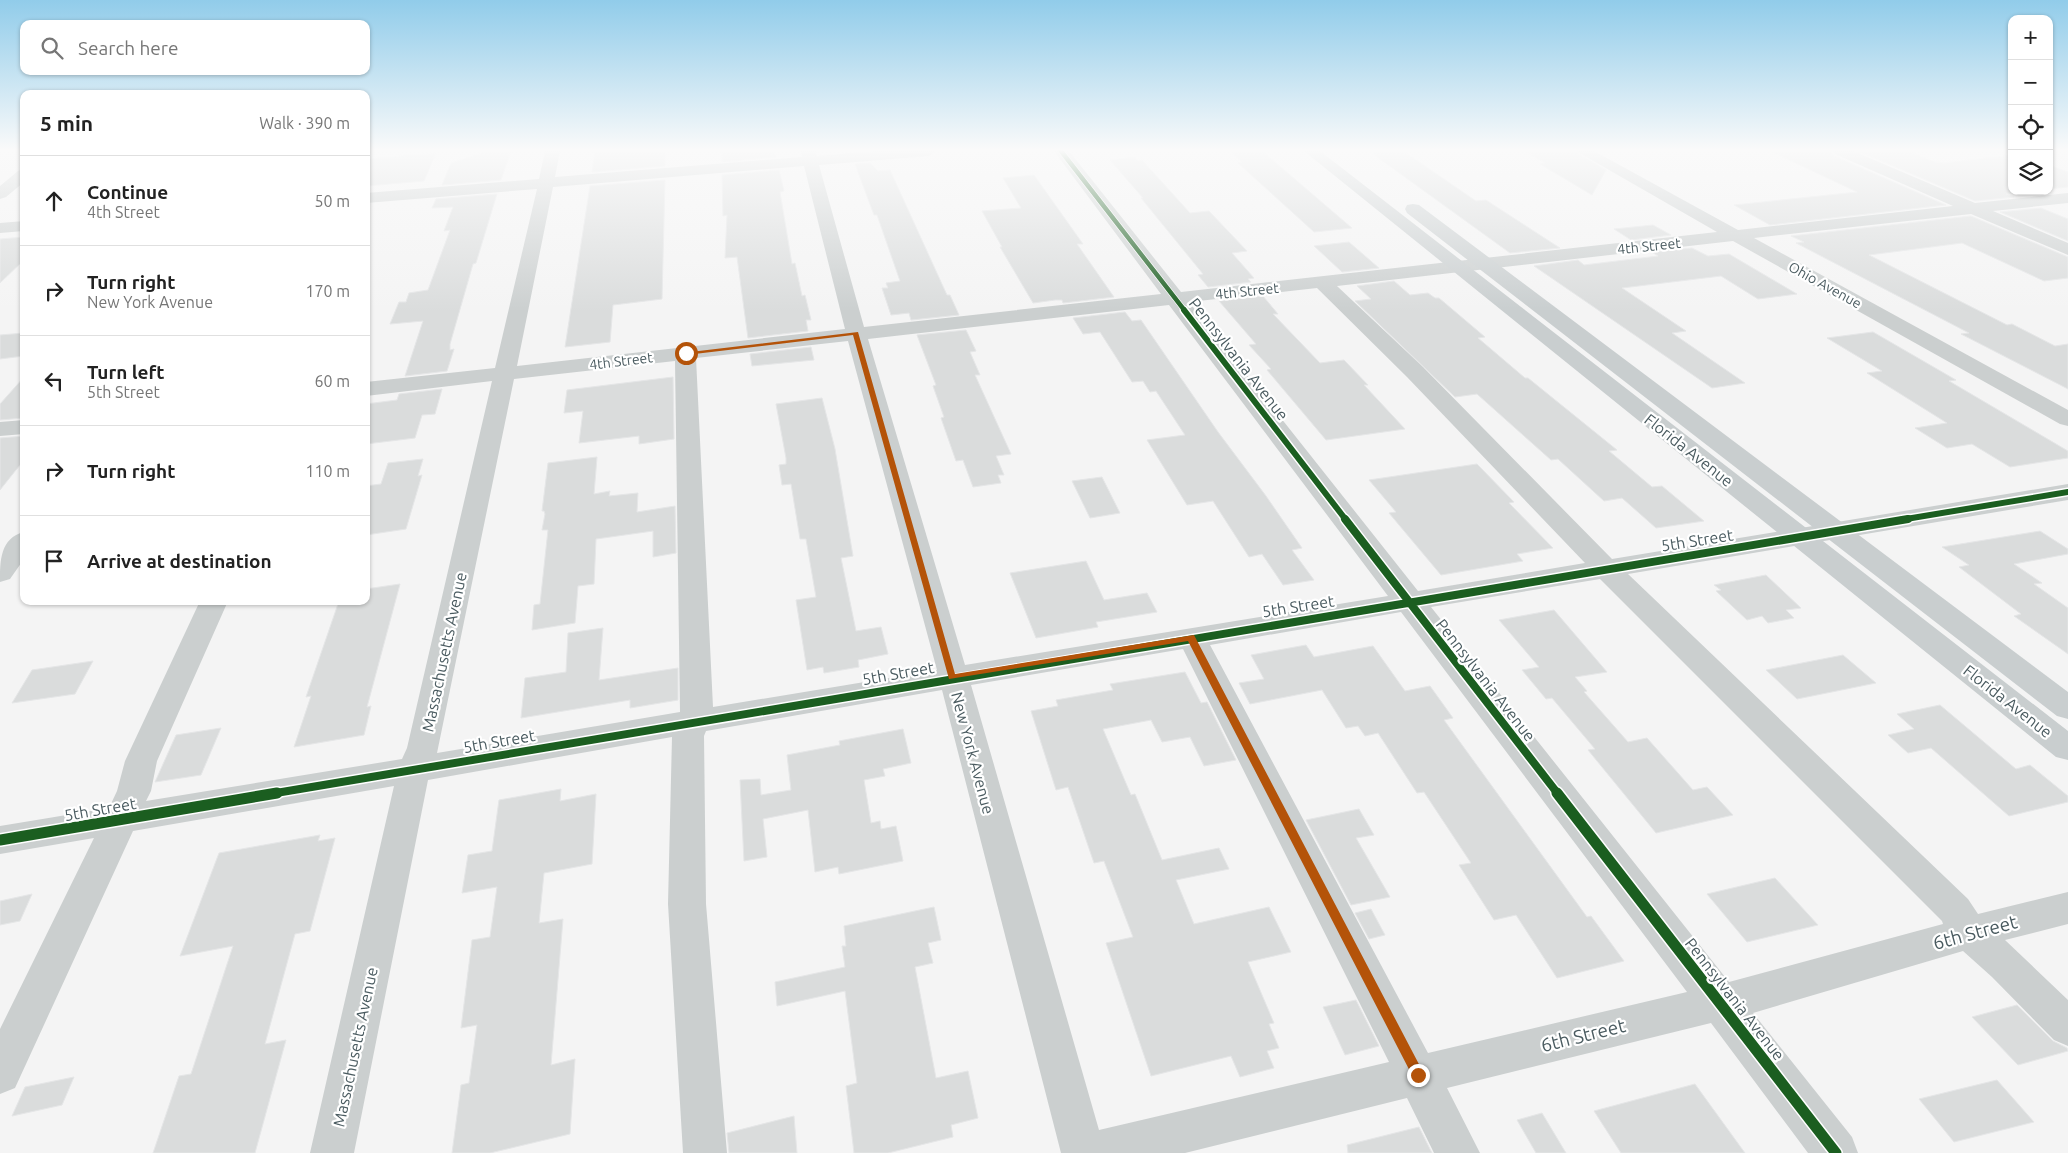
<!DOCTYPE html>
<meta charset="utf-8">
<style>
body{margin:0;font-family:Ubuntu,sans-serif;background:#f6f6f6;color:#222}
.controls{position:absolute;right:15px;top:15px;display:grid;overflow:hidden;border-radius:10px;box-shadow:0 1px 4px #0004}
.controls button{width:45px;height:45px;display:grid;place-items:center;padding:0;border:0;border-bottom:1px solid #e0e0e0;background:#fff;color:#222;font:25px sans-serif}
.stop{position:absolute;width:15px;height:15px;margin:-11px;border:4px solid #b45309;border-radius:50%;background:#fff}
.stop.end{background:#b45309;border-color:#fff;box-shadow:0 1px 5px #0008}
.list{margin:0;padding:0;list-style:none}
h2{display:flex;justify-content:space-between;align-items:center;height:65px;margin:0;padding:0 20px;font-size:21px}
h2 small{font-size:16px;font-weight:400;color:#767676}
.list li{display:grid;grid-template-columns:32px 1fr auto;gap:15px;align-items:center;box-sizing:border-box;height:90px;padding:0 20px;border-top:1px solid #e0e0e0}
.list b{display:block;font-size:19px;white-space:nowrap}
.list p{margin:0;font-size:16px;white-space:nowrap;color:#767676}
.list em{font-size:16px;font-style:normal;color:#767676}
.icon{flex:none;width:28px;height:28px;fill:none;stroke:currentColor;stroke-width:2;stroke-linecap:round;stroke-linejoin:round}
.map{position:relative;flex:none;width:2068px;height:1153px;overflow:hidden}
.search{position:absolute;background:#fff;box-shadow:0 1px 4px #0004;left:20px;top:20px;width:350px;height:55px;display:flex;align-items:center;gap:12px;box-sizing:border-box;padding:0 18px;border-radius:10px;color:#767676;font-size:19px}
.panel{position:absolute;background:#fff;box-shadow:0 1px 4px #0004;left:20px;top:90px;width:350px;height:515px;border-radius:10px}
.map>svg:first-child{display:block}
.building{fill:#dadcdc;stroke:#e5e6e7}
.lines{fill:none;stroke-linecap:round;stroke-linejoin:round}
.minor{fill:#cbcfcf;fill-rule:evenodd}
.major{fill:#c9cecf;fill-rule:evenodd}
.cycleway-far3-casing{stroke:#fff;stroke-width:6}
.cycleway-far2-casing{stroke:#fff;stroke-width:9}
.cycleway-far1-casing{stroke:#fff;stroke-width:11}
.cycleway-casing{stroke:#fff;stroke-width:14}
.cycleway-far3{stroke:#1b5e20;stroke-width:4.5}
.cycleway-far2{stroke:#1b5e20;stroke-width:6}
.cycleway-far1{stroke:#1b5e20;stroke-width:8}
.cycleway{stroke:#1b5e20;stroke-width:11}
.route{fill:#b45309}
.labels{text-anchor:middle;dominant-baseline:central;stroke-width:4.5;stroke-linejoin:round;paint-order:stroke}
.far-street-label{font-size:14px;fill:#4a5b60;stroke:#fff}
.street-label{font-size:16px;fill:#4a5b60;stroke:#fff}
.near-street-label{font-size:19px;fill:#4a5b60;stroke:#fff}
</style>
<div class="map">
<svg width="2068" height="1153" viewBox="0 0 2068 1153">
<rect width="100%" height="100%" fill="#f4f4f4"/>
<path class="building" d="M488,151H511L501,180L442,185L451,163Z
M595,151H665V166L592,172Z
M722,151H774L776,157L722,162Z
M1230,151H1262L1352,228L1314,232L1238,163L1242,162Z
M1375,151H1403L1476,201L1486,200L1560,248L1510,253L1373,154Z
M1524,151H1574L1606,170L1592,195L1540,164L1545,163Z
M1770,151H1831L1834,156L1946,205L1770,225L1734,205L1857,192Z
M1858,151H1908L1935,162L1944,163L2012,155V191H2027L2006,194L2014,197L1975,201Z
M436,153L424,181L366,186V159Z
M1135,157L1138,161L1142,160L1190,213L1209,211L1247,251L1232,253L1254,278L1248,279L1251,282L1208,287L1198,275L1203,274L1141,198H1143L1110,160Z
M870,163L878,171L890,170L947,295H950L959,315L911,320L909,313L891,315L882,288H888L886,283L900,281L877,215H874L855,164Z
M2049,165L2068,172V187L2049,189Z
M779,170L784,191L780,192L792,264L795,263L802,296L805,295L811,320H806L808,331L748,338L737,257L725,258L727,215L723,216L722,175Z
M1034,175L1083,244H1077L1114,297L1063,303L1062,300H1055L1033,303L1000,247H1002L982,211L1021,208L1003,178Z
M665,180L662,299L613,305L610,342L565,347L590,186Z
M497,194L476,263L473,264L450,344V350L454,349L447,371L405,376L423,321L390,324L399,302H406L409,293L428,290L450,230L444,231L453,207L432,208L436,199Z
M2041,208L2068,219V241L2000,212Z
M1971,216L2068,257V278L2044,281L1962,243L1869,255L2007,325L2012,324L2055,346L2068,344V389L1961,334L1969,333L1796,243L1804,242L1791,236Z
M1653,225L1671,235L1631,240L1614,229Z
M24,237V260L0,283V239Z
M1349,242L1379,268L1342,272L1314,246Z
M1692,248L1708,256L1729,254L1797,294L1758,299L1721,276L1622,288L1686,331L1672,333L1745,383L1712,388L1534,266L1578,260L1584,265L1658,256L1652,252Z
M1394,281L1410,295L1428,293L1435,298H1439L1485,337L1478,338L1525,378H1528L1617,450L1609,451L1652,487L1662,486L1704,521L1656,528L1622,498L1604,501L1558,459L1551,460L1477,394L1455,397L1355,301L1371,299L1357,286Z
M1263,296L1278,314H1273L1320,363L1344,360L1368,385H1364L1405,429L1326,440L1267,370L1271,369L1249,345L1256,344L1219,301Z
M1125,312L1132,321L1141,320L1218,432L1266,496L1302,548L1292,550L1314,580L1283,585L1262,554L1249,557L1213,501L1187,505L1147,440L1185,435L1156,391L1150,392L1143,381L1132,382L1100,332L1083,334L1073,318Z
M966,330L976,351L970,352L980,375H975L1011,454L996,456L1004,475H998L1001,483L973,487L963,460L956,461L941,418L944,417L933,386L936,385L917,335Z
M1873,332L1956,380L1949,381L2068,451V458L2010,467L1972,444L1947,448L1915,428L1947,423L1867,373L1882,371L1827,338Z
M24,333V356L0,359V335Z
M811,347L814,360L752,366L750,354Z
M24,377V418L0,420V404Z
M673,377L674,439L639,444V436L579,443L583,411L564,413L567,390Z
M442,389L435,414L422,415L415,438L366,444V404L397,400L399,394Z
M822,398L835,449L853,556L841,558L856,631L881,627L888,654L858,660L859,667L824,673L823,667L807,670L796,600L816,597L806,539H800L791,484L782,485L779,465L786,464V458L776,404Z
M24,436V460L0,490V438Z
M597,457L594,494L610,491L609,496L638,493L637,512L675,506L676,553L653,557V531L596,539L594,584L578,586L575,623L532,630L534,605L540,604L548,530H542L545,514L544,511H542L548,463Z
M423,459L418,476L422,475L406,529L366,535V486L381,484L388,463Z
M1477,464L1514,502L1509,503L1553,548L1517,554L1523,561L1441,575L1389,513L1396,512L1369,480Z
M1102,477L1120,513L1090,518L1072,481Z
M2040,531L2068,549V554L2014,564L2042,583L2034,584L2068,608V654L2014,616L2021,614L1959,567L1969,565L1942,547Z
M1086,561L1104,600L1147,593L1157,612L1096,622L1098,627L1036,638L1010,573Z
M1766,575L1801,608L1786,610L1794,618L1768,623L1762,616L1747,620L1716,591L1721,590L1714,585Z
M400,584L367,707L371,706L364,735L294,747L311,696L306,697L339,601H366V589Z
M1554,610L1607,672L1575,677L1587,691L1584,692L1628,742L1647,738L1693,790L1707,787L1733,815L1656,833L1588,750L1595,749L1552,698L1546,699L1522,670L1539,667L1499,620Z
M603,628L599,680L678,668V700L630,708V700L521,718L525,678L566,672L568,633Z
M1306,645L1314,657L1373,646L1405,691L1430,686L1453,718L1444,720L1587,917L1591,916L1624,961L1557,978L1516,915L1494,920L1459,865L1471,863L1424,792L1417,793L1378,733L1365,736L1358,726L1346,728L1322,690L1250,704L1239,683L1264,679L1251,655Z
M1843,655L1876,683L1797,699L1766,670Z
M93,661L75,694L12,703L32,670Z
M1185,672L1201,703L1207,702L1236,760L1204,766L1190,737L1162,742L1151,720L1103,729L1131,795L1135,794L1162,860L1219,848L1229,869L1176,880L1194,924L1269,907L1291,952L1248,962L1274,1023L1269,1024L1279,1048L1267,1051L1274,1068L1240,1077L1231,1056L1151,1076L1106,943L1133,937L1104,861L1094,863L1068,787L1056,790L1031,711L1058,706L1056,700L1113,690L1110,684Z
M1940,705L2016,769L2030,765L2068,796V802L2009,816L1931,748L1908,753L1888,735L1914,729L1897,714Z
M221,728L201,775L155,782L176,735Z
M903,729L911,763L883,769L885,776L864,780L871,823L880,821L881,829L896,826L903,861L839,874L838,867L815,872L808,810L763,819L767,857L744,861L740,780L760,779L761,795L791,790L787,755L840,745L839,741Z
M561,789L560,801L596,794L592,864L544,873L539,923L563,919L551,1065L575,1059L570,1134L490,1153H452L461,1085L469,1083L477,1025L461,1028L472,940L490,937L497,887L462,893L468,855L492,851L499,800Z
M1359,809L1374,835L1356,838L1390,897L1351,905L1306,820Z
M320,835L318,841L335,838L310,931L295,934L265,1044L286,1040L255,1153H153L179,1076L191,1074L233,946L180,956L219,853Z
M1775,878L1818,925L1747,942L1707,894Z
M32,894L20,921L0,925V901Z
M934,907L941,940L928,943L933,963L915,967L936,1078L968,1071L978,1118L951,1125L953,1137L888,1153H854L846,1086L857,1083L845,991L777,1006L775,982L845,967L842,946H846L844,926Z
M1371,909L1385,935L1369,939L1355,913Z
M1356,1000L1379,1046L1345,1055L1323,1007Z
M2017,1005L2053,1041L2067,1048L2068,1051L2018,1065L1972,1017Z
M74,1077L62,1105L12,1116L25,1087Z
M1997,1080L2034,1122L1954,1142L1919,1099Z
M1695,1084L1745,1153H1621L1594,1111Z
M1542,1113L1566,1153H1536L1517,1120Z
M794,1116L797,1153H729L727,1133Z
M1419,1127L1432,1153H1348L1347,1145Z"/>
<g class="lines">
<path class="minor" d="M545,151H560L555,177L802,157L801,151H816L817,156L874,151H936L929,156L819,165L864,327L1161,294L1054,151H1069L1181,292L1717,232L1576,151H1594L1738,230L1953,206L1835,154L1833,151H1853L1975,203L2068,193V203L1993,211L2068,243V255L1971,214L1754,238L2068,410V426L2060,424L1733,241L1337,286L1423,367L1612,559L2068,484V500L1628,574L1968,899L1978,914L2068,892V924L2005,940L2068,1000V1046L2054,1040L1992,977L1963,951L1753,1013L1852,1137L1858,1153H1808L1711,1023L1447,1088L1480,1153H1434L1407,1098L1185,1153H1061L942,690L706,731L704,736L706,904L727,1153H683L668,904L672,737L428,780L354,1153H310L394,786L133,831L15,1088L0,1094V1029L94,838L0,854V826L109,808L117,791L125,761L200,601H228L157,761L151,791L146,801L402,759L407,748L492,381L366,396V382L495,368L537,189L366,203V193L539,179ZM804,166L845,329L517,366L553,187ZM1317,288L1407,377L1585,563L1418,591L1189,302ZM1169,305L1388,596L965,665L868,339ZM848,341L937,670L713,707L696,358ZM675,361L680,712L437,753L514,379ZM1600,579L1942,921L1943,924L1729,982L1431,607ZM1401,612L1687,992L1428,1053L1210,645ZM1183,649L1389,1062L1099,1130L971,685Z
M24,169V182L6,197L0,199V186L18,171Z
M24,221V231L0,233V223Z
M24,420V434L0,436V422Z
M24,532V559L10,579L0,582C0,561 0,538 24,532Z"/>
<path class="major" d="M1304,151H1320L2068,731V760L2056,757Z
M1413,204L1419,205L2068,692V719L2057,716L1407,213L1405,209L1407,205Z"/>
<g class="cycleway-far3-casing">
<path id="cycleway-far3" d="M1061,151L1185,311"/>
</g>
<g class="cycleway-far2-casing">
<path id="cycleway-far2" d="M1184,310L1346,520
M1900,520L2068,492"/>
</g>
<g class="cycleway-far1-casing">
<path id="cycleway-far1" d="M1345,519L1558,794
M270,794L1908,519"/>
</g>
<g class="cycleway-casing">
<path id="cycleway" d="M1557,793L1836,1153
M0,840L277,793"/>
</g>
<use href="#cycleway-far3" class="cycleway-far3"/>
<use href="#cycleway-far2" class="cycleway-far2"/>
<use href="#cycleway-far1" class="cycleway-far1"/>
<use href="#cycleway" class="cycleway"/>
</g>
<linearGradient id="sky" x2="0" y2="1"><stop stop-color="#91ccea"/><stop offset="0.48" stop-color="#fafafa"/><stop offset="1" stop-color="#fafafa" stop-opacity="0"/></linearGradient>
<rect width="2068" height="312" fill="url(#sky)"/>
<path class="route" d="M858,332L955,674L1194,635L1422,1070L1424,1075L1422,1079L1418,1081L1414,1079L1188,641L949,679L853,335L686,355L682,353Z"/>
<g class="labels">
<g class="far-street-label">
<text transform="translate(1649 246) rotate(-6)">4th Street</text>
<text transform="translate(1825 285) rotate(29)">Ohio Avenue</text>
<text transform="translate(1247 291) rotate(-6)">4th Street</text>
<text transform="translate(621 361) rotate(-7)">4th Street</text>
</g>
<g class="street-label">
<text transform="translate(1239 359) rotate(52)">Pennsylvania Avenue</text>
<text transform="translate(1689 450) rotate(38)">Florida Avenue</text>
<text transform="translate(1697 540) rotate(-9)">5th Street</text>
<text transform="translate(1298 606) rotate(-9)">5th Street</text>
<text transform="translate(444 652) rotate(-78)">Massachusetts Avenue</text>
<text transform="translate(898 673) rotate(-10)">5th Street</text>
<text transform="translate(1486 680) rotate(52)">Pennsylvania Avenue</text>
<text transform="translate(2008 701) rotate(38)">Florida Avenue</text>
<text transform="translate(499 741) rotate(-10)">5th Street</text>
<text transform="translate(973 753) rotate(75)">New York Avenue</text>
<text transform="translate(100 809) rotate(-10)">5th Street</text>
<text transform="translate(1735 999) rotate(52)">Pennsylvania Avenue</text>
<text transform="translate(355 1047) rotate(-78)">Massachusetts Avenue</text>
</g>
<g class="near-street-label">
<text transform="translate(1975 932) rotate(-15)">6th Street</text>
<text transform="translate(1583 1035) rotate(-14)">6th Street</text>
</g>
</g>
</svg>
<div class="controls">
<button>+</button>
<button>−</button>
<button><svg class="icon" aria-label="locate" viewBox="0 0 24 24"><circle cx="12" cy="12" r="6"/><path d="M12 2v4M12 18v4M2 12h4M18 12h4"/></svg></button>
<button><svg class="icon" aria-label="layers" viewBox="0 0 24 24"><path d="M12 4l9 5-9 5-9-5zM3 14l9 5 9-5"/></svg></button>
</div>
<div class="stop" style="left:686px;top:353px"></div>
<div class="stop end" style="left:1418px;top:1075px"></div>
<div class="search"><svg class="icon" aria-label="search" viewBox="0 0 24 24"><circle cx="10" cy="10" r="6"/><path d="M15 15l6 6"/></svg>Search here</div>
<section class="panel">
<h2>5 min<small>Walk · 390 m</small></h2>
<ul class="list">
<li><svg class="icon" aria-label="ahead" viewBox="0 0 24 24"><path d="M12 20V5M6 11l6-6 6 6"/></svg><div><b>Continue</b><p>4th Street</p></div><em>50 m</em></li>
<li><svg class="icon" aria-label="right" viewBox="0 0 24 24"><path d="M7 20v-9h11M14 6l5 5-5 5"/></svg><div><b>Turn right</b><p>New York Avenue</p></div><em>170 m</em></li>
<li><svg class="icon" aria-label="left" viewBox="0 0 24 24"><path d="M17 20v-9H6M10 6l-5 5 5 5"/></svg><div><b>Turn left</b><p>5th Street</p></div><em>60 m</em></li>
<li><svg class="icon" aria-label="right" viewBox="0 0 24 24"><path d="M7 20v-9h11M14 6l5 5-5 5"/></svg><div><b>Turn right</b></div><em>110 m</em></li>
<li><svg class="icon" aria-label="arrive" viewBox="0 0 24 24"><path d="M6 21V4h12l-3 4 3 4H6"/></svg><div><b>Arrive at destination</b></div></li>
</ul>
</section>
</div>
